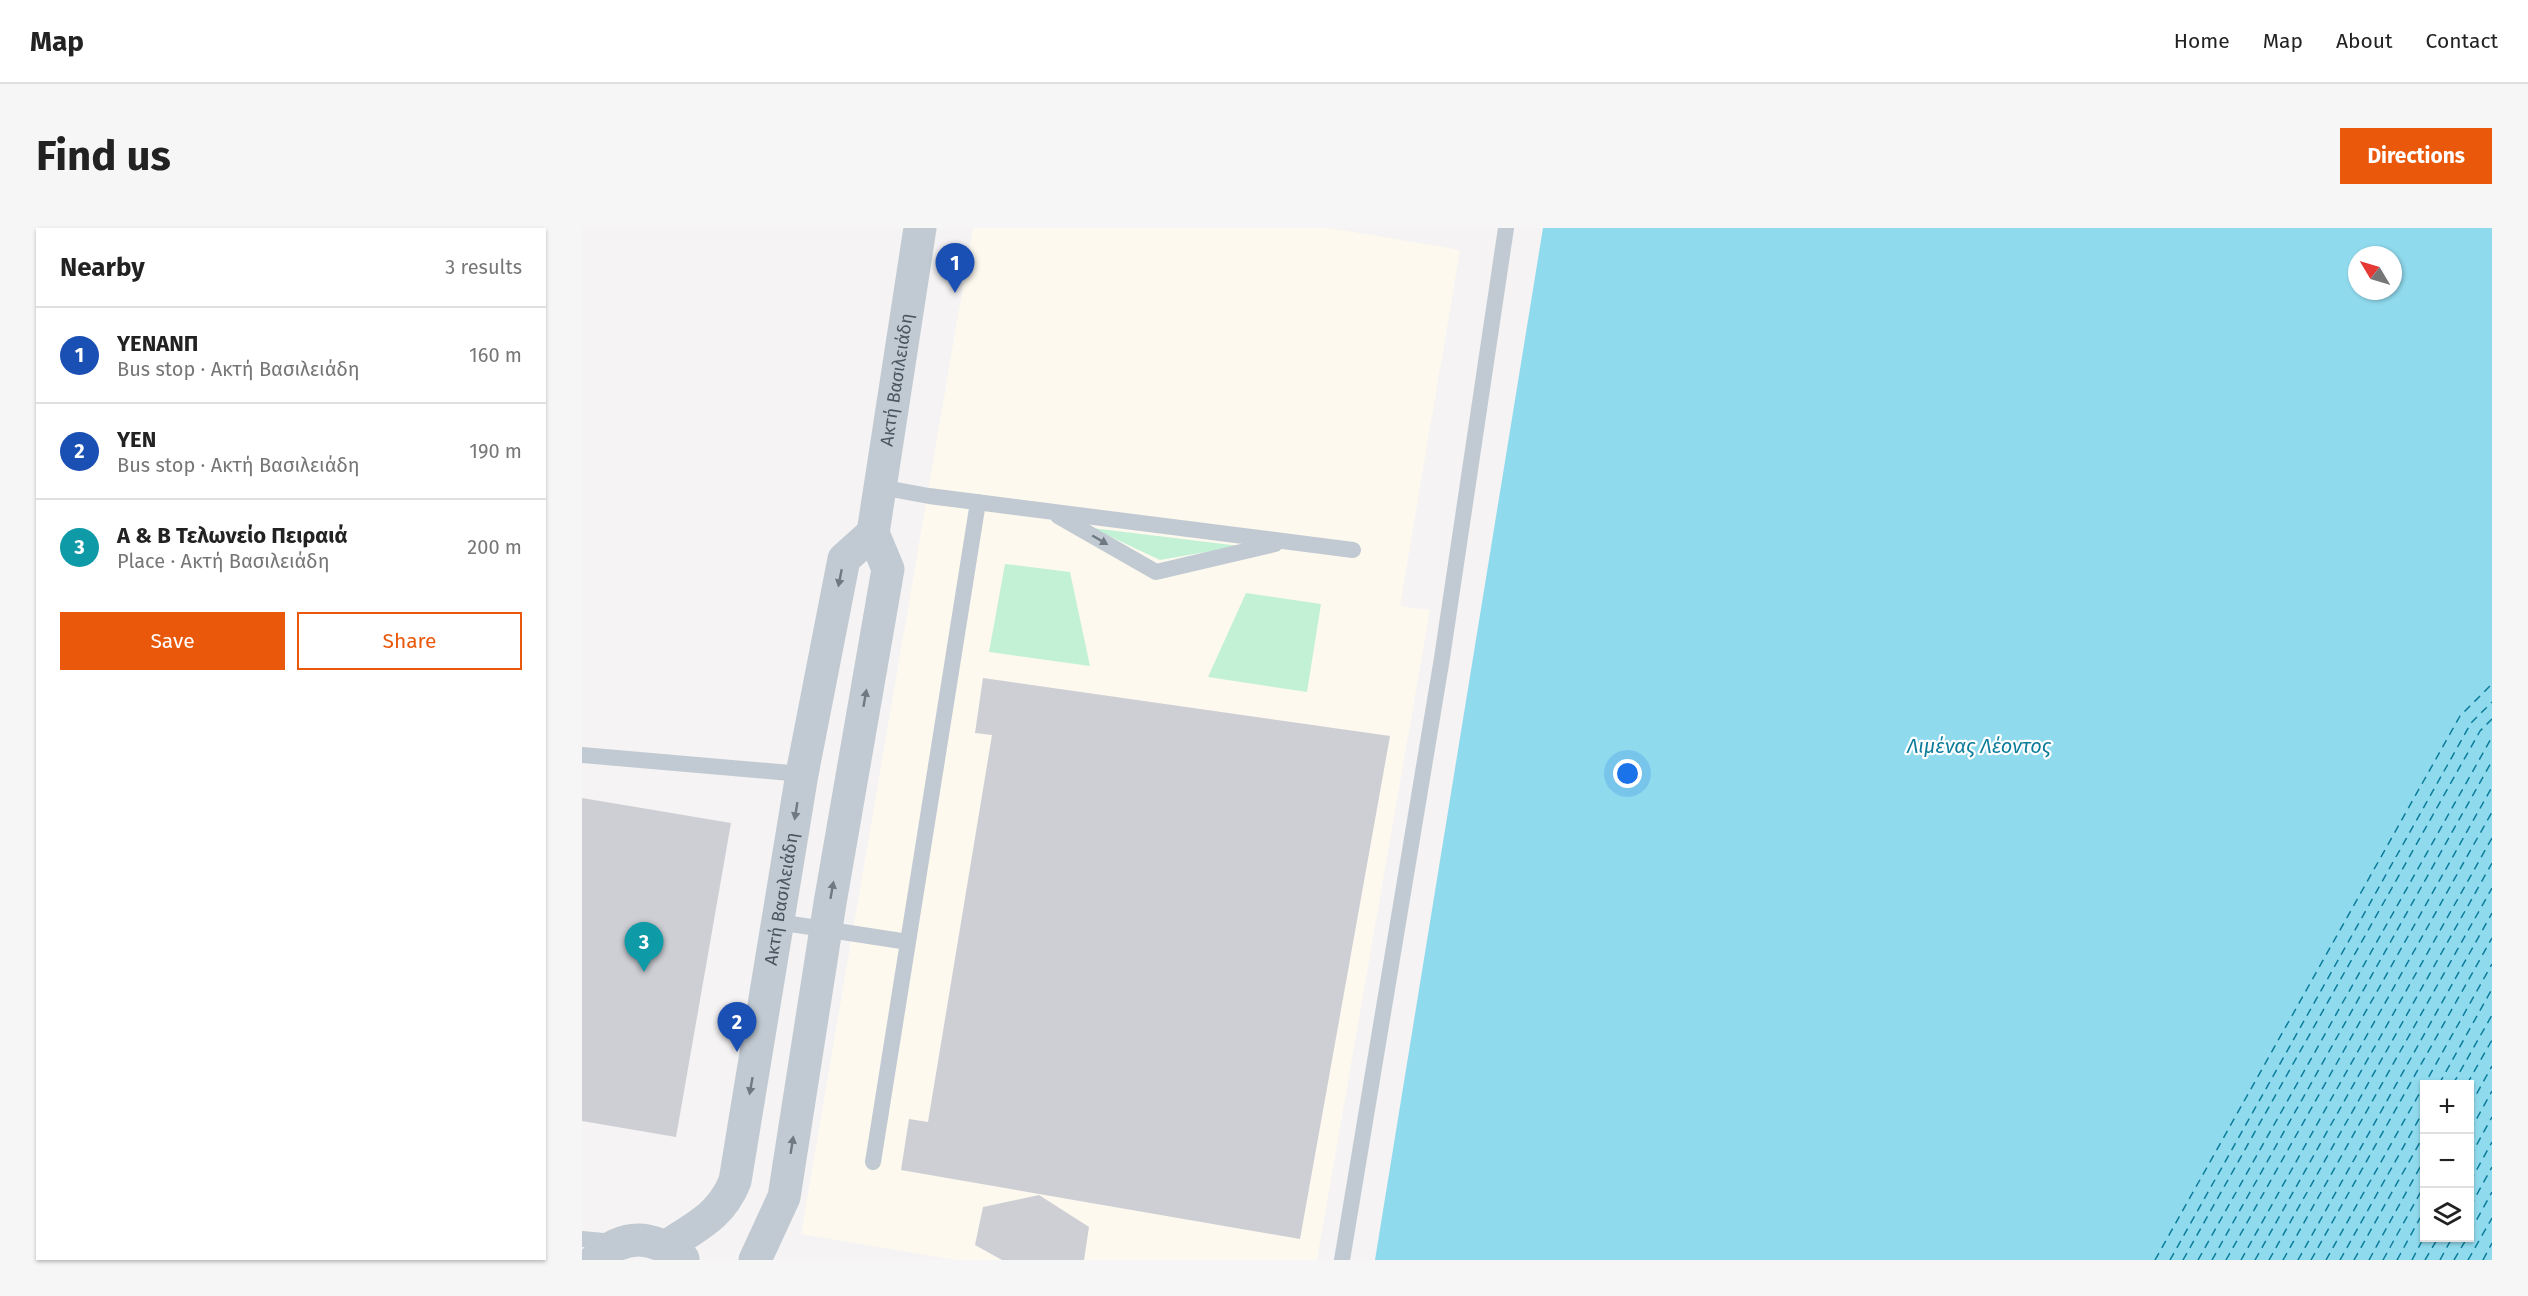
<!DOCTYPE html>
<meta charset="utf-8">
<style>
body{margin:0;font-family:"Fira Sans",sans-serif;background:#f6f6f6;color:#222}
.controls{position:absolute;right:18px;bottom:18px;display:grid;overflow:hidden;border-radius:0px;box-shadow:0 2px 4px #0004}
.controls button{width:54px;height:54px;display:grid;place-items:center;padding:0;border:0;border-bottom:2px solid #e0e0e0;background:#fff;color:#222;font:30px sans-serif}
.compass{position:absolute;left:1766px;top:18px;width:54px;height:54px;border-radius:50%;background:#fff;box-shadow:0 2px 4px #0004;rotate:308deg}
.you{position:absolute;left:1046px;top:546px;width:21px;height:21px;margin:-15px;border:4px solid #fff;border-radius:50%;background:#1a73e8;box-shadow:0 0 0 9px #1a73e833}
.badge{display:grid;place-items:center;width:39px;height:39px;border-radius:50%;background:#ea580c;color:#fff;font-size:20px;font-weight:700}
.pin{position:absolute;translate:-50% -50px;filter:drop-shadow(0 2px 3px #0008)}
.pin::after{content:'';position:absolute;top:32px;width:21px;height:18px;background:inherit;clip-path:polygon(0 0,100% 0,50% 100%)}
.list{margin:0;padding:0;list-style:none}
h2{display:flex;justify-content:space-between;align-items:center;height:78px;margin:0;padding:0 24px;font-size:26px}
h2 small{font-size:20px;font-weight:400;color:#767676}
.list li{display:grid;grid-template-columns:39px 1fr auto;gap:18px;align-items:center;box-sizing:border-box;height:96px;padding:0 24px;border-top:2px solid #e0e0e0}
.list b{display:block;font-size:22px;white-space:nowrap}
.list p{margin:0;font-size:20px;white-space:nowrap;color:#767676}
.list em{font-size:20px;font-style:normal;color:#767676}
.actions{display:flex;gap:12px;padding:18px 24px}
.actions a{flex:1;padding:14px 0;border:2px solid #ea580c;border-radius:0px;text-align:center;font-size:21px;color:#ea580c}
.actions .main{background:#ea580c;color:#fff}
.icon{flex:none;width:33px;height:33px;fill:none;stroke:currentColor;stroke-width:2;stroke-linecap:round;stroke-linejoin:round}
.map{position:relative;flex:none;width:1910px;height:1032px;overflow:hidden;border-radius:0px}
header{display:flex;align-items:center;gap:36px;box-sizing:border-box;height:84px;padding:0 30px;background:#fff;border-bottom:2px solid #e0e0e0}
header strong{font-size:28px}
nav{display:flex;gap:33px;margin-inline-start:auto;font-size:21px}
.intro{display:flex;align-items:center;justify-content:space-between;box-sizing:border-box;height:144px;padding:0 36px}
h1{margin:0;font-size:42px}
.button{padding:15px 27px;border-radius:0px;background:#ea580c;color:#fff;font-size:21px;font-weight:700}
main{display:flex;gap:36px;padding:0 36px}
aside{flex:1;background:#fff;border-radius:0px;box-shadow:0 2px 4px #0004}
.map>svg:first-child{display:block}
.commercial{fill:#fdf9ef}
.green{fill:#c3f1d5}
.water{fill:#90daee;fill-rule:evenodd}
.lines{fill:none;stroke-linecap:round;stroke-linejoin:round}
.ferry{stroke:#0c7c9b;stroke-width:1.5;stroke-dasharray:8 6;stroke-linecap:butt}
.building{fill:#cdcfd5}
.service{stroke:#c1cad2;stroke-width:16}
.tertiary{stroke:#c1cad2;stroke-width:33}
.oneway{fill:#6e7983}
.labels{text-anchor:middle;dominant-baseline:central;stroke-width:4.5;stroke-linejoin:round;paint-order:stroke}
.street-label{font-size:18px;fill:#4a5661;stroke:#fff}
.water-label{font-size:20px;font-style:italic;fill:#0c7c9b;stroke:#fff}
</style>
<header>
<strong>Map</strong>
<nav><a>Home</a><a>Map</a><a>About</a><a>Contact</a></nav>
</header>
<div class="intro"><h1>Find us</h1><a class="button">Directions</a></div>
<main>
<aside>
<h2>Nearby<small>3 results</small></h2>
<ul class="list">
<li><span class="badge" style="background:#1a4fb4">1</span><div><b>ΥΕΝΑΝΠ</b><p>Bus stop · Ακτή Βασιλειάδη</p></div><em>160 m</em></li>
<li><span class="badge" style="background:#1a4fb4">2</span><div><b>ΥΕΝ</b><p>Bus stop · Ακτή Βασιλειάδη</p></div><em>190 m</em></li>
<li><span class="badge" style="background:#0f9aa8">3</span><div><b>Α &amp; Β Τελωνείο Πειραιά</b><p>Place · Ακτή Βασιλειάδη</p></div><em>200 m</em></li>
</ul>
<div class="actions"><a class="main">Save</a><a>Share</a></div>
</aside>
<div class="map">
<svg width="1910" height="1032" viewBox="0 0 1910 1032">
<rect width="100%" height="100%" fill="#f5f3f3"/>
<path class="commercial" d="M391,0H748L878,22L818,378L848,382L735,1032H374L219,1006Z"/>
<path class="green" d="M510,300L658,318L578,332Z
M423,336L488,344L508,438L407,424Z
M664,365L739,376L725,464L626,449Z"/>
<path class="water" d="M961,0H1910V1032H793ZM1775,27H1811V63H1775ZM1842,856H1888V1010H1842Z"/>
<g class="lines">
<path class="ferry" d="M1857,856L1910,761
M1871,856L1910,787
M1885,856L1910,812
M1888,878L1910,838
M1888,903L1910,863
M1888,929L1910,889
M1888,954L1910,914
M1888,979L1910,939
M1888,1004L1910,964
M1573,1032L1878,488L1910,456
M1588,1032L1889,495L1910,474
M1601,1032L1898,503L1910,491
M1616,1032L1910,509
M1630,1032L1910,533
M1644,1032L1910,559
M1659,1032L1910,584
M1673,1032L1910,610
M1687,1032L1910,635
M1701,1032L1910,660
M1716,1032L1910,685
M1729,1032L1910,710
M1744,1032L1910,736
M1758,1032L1842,882
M1772,1032L1842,907
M1787,1032L1842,932
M1801,1032L1842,958
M1815,1032L1842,983
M1830,1032L1842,1009
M1843,1032L1856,1010
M1858,1032L1870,1010
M1872,1032L1885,1010
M1886,1032L1910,990
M1901,1032L1910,1015"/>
</g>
<path class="building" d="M401,450L808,508L718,1011L319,942L327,891L346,894L410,507L393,505Z
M0,570L149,595L94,909L0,893Z
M457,967L507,999L502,1032H420L393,1017L401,979Z"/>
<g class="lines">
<path class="service" d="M298,259L347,268L771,322
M476,288L574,344L693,316
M0,527L220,546
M196,694L326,714
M291,934L396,274
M0,1011L32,1014
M760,1032L860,430L924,0"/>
<g class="tertiary">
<path id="s1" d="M85,1018C115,998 139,988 153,953L220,546L262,331L291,305"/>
<path d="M13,1032C43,1004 71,1007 101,1031"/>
<path id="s2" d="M173,1032L202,969L248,675L306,341L291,305L338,0"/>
</g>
</g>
<defs><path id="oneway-solid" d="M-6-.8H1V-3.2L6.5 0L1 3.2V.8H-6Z" transform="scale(1.5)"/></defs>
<g class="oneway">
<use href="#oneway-solid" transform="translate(518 312) rotate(30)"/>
<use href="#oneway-solid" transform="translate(258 350) rotate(101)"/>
<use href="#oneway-solid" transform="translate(283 470) rotate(-80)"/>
<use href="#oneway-solid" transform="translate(214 583) rotate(99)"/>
<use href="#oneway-solid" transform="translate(250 662) rotate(-80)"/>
<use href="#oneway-solid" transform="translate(169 858) rotate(100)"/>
<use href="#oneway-solid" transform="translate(210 917) rotate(-81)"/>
</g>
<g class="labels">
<g class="street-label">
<text stroke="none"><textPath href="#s2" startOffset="900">Ακτή Βασιλειάδη</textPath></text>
<text stroke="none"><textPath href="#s1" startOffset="382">Ακτή Βασιλειάδη</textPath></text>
</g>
<g class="water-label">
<text x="1397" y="518">Λιμένας Λέοντος</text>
</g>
</g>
</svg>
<div class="controls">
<button>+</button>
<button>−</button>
<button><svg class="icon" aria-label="layers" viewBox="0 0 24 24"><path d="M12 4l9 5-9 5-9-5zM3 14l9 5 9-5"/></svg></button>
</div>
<svg class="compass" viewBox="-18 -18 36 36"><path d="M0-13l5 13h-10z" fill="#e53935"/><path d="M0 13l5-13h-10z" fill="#767676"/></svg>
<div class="you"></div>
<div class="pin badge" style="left:373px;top:65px;background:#1a4fb4">1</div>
<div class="pin badge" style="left:155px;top:824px;background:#1a4fb4">2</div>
<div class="pin badge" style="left:62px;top:744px;background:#0f9aa8">3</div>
</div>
</main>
